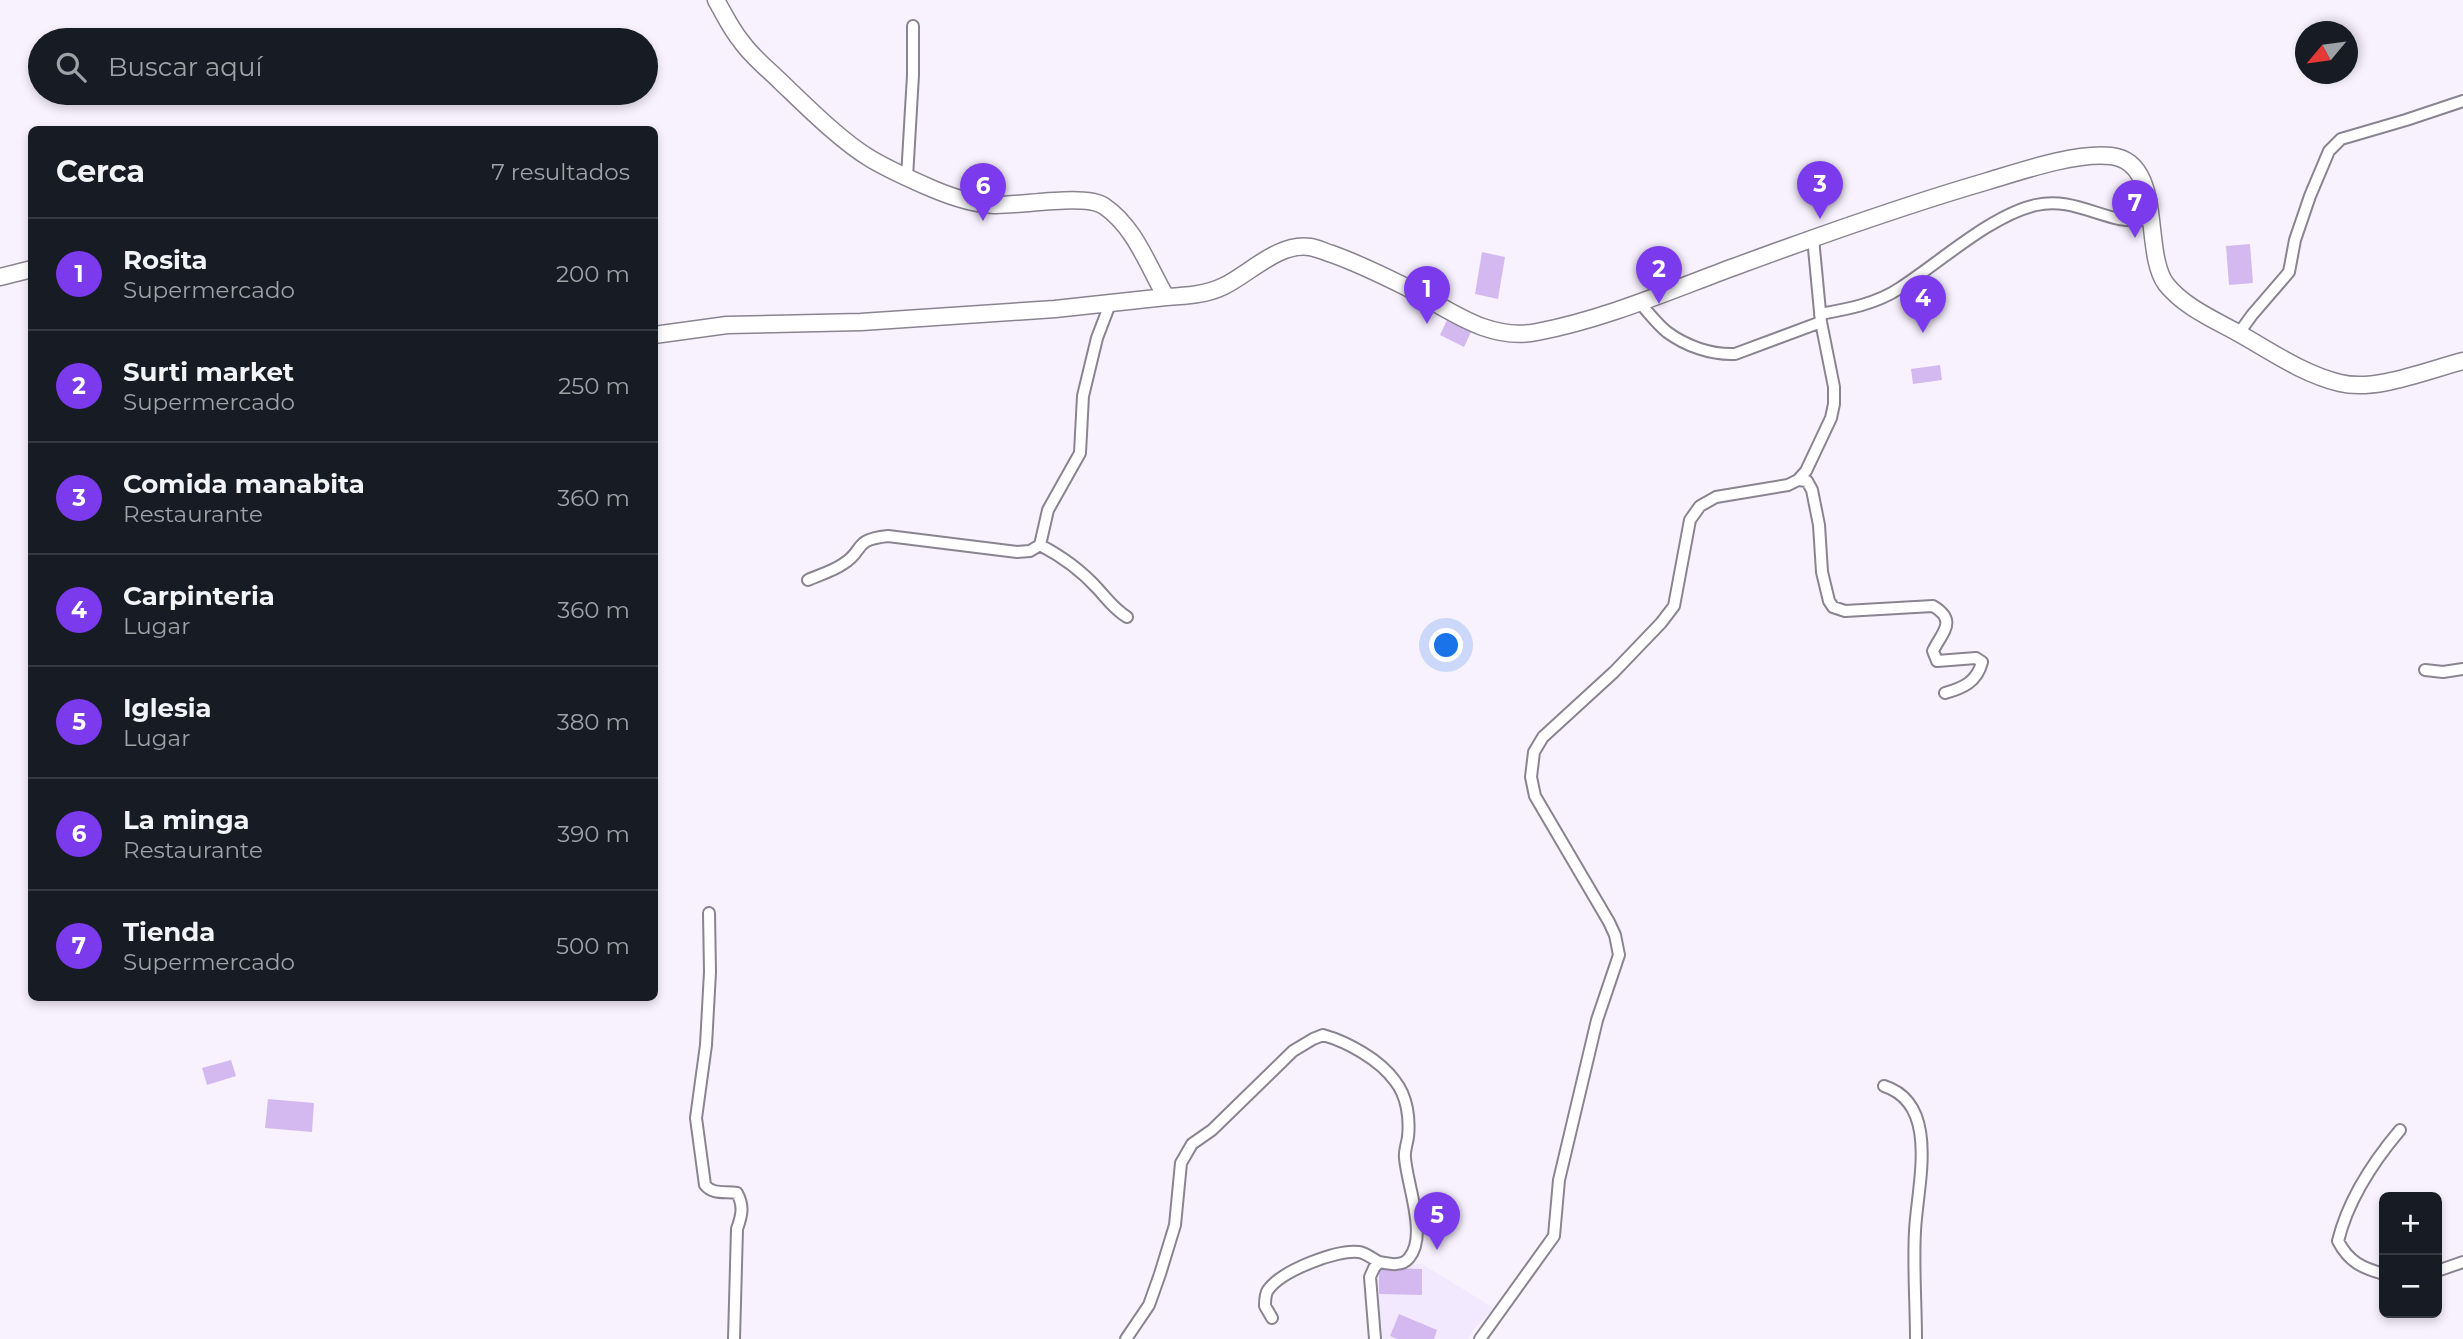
<!DOCTYPE html>
<html lang="es">
<meta charset="utf-8">
<style>
body{margin:0;font-family:Montserrat,sans-serif;background:#20242c;color:#f1f3f6}
.controls{position:absolute;right:21px;bottom:21px;display:grid;overflow:hidden;border-radius:10px;box-shadow:0 4px 10px #0003}
.controls button{width:63px;height:63px;display:grid;place-items:center;padding:0;border:0;border-bottom:2px solid #363941;background:#171b24;color:#f1f3f6;font:35px sans-serif}
.compass{position:absolute;left:2295px;top:21px;width:63px;height:63px;border-radius:50%;background:#171b24;box-shadow:0 4px 10px #0003;rotate:241deg}
.you{position:absolute;left:1447px;top:646px;width:24px;height:24px;margin:-18px;border:5px solid #fff;border-radius:50%;background:#1a73e8;box-shadow:0 0 0 10px #1a73e833}
.badge{display:grid;place-items:center;width:46px;height:46px;border-radius:50%;background:#7c3aed;color:#fff;font-size:23px;font-weight:700}
.pin{position:absolute;translate:-50% -58px;filter:drop-shadow(0 2px 4px #0008)}
.pin::after{content:'';position:absolute;top:37px;width:24px;height:21px;background:inherit;clip-path:polygon(0 0,100% 0,50% 100%)}
.list{margin:0;padding:0;list-style:none}
h2{display:flex;justify-content:space-between;align-items:center;height:91px;margin:0;padding:0 28px;font-size:30px}
h2 small{font-size:23px;font-weight:400;color:#9ea1a6}
.list li{display:grid;grid-template-columns:46px 1fr auto;gap:21px;align-items:center;box-sizing:border-box;height:112px;padding:0 28px;border-top:2px solid #363941}
.list b{display:block;font-size:26px;white-space:nowrap}
.list p{margin:0;font-size:23px;white-space:nowrap;color:#9ea1a6}
.list em{font-size:23px;font-style:normal;color:#9ea1a6}
.icon{flex:none;width:38px;height:38px;fill:none;stroke:currentColor;stroke-width:2;stroke-linecap:round;stroke-linejoin:round}
.map{position:relative;flex:none;width:2463px;height:1339px;overflow:hidden}
.search{position:absolute;background:#171b24;box-shadow:0 4px 10px #0003;left:28px;top:28px;width:630px;height:77px;display:flex;align-items:center;gap:18px;box-sizing:border-box;padding:0 24px;border-radius:38px;color:#9ea1a6;font-size:26px}
.panel{position:absolute;background:#171b24;box-shadow:0 4px 10px #0003;left:28px;top:126px;width:630px;height:875px;border-radius:10px}
.map>svg:first-child{display:block}
.built{fill:#f3e9fe}
.park{fill:#d4b9f0}
.lines{fill:none;stroke-linecap:round;stroke-linejoin:round}
.street-casing{stroke:#8a8391;stroke-width:14}
.secondary-casing{stroke:#8a8391;stroke-width:19}
.street{stroke:#fff;stroke-width:10}
.secondary{stroke:#fff;stroke-width:16}
</style>
<div class="map">
<svg width="2463" height="1339" viewBox="0 0 2463 1339">
<rect width="100%" height="100%" fill="#f8f2fe"/>
<path class="built" d="M1422,1264L1494,1308L1474,1329L1468,1339H1378L1376,1268Z"/>
<path class="park" d="M2250,244L2253,283L2229,285L2226,246Z
M1482,252L1505,257L1498,299L1475,294Z
M1447,320L1471,332L1464,347L1440,335Z
M1940,365L1942,380L1913,384L1911,369Z
M231,1060L236,1076L207,1085L202,1068Z
M268,1099L314,1103L312,1132L265,1128Z
M1379,1268L1422,1269V1295L1379,1294Z
M1399,1314L1437,1330L1434,1339H1397L1390,1336Z"/>
<g class="lines">
<g class="street-casing">
<path id="street" d="M907,177L913,75V26
M1640,303C1648,312 1657,324 1667,332C1686,346 1711,355 1735,354L1821,322
M1820,314C1848,309 1876,304 1900,288C1939,263 1991,215 2036,205C2066,198 2091,213 2119,219C2130,221 2141,220 2151,220
M2239,333L2252,315L2289,272L2295,240L2310,196L2329,151L2341,139L2406,120L2463,101
M1798,480L1807,481L1812,490L1819,525L1822,572L1829,601L1833,607L1845,611L1933,606C1958,621 1942,632 1933,651L1937,661L1976,658L1982,662C1977,682 1963,688 1945,693
M1040,545C1063,557 1081,570 1098,589C1108,600 1114,609 1127,617
M808,580C819,575 833,571 843,564C866,550 851,540 888,536L1017,552L1030,551L1040,545L1048,510L1080,453L1083,396L1097,338L1110,304
M2425,670L2443,672L2463,669
M709,913L710,972L706,1045L696,1118L705,1185C713,1195 725,1191 737,1193C744,1206 742,1215 737,1229L734,1339
M1884,1086C1941,1104 1917,1186 1915,1231C1913,1266 1916,1303 1916,1339
M2437,1271L2463,1262
M2384,1274C2362,1268 2349,1262 2338,1241C2348,1200 2373,1162 2400,1130
M1272,1318L1265,1306C1265,1301 1265,1294 1268,1290C1281,1271 1337,1249 1359,1252C1366,1253 1373,1259 1379,1262
M1126,1339L1149,1305L1160,1274L1175,1225L1181,1163L1192,1144L1212,1130L1293,1051L1313,1039L1323,1035C1348,1042 1380,1060 1395,1081C1407,1096 1410,1118 1408,1137C1407,1144 1404,1152 1405,1158C1407,1185 1428,1236 1409,1258C1402,1267 1389,1264 1379,1262L1374,1268L1370,1277L1375,1339
M1480,1339L1554,1236L1559,1180L1597,1020L1619,955L1615,935L1609,922L1535,796L1531,777L1534,752L1543,737L1614,672L1661,623L1674,606L1690,520L1700,506L1716,497L1788,485L1798,480L1806,471L1831,418L1834,404V387L1821,322L1813,238"/>
</g>
<g class="secondary-casing">
<path id="secondary" d="M716,0C724,14 731,29 741,41C752,57 768,69 782,83C806,106 842,142 871,159C890,170 912,180 933,189C952,197 972,204 994,205C1020,206 1085,193 1104,206C1135,227 1148,266 1166,297C1185,296 1206,295 1224,286C1249,274 1279,242 1310,247C1317,248 1325,252 1332,254C1357,263 1382,275 1406,287C1448,308 1487,342 1537,332C1605,319 1669,291 1734,267C1818,236 1902,206 1988,181C2021,171 2077,152 2111,156C2165,162 2142,252 2166,284C2184,307 2215,320 2240,334C2272,352 2303,374 2340,383C2375,392 2428,370 2463,361
M0,277L32,269
M654,335L727,325L861,322L1055,309L1166,297"/>
</g>
<use href="#street" class="street"/>
<use href="#secondary" class="secondary"/>
</g>
</svg>
<div class="controls">
<button>+</button>
<button>−</button>
</div>
<svg class="compass" viewBox="-18 -18 36 36"><path d="M0-13l5 13h-10z" fill="#e53935"/><path d="M0 13l5-13h-10z" fill="#9ea1a6"/></svg>
<div class="you"></div>
<div class="pin badge" style="left:1427px;top:324px">1</div>
<div class="pin badge" style="left:1659px;top:304px">2</div>
<div class="pin badge" style="left:1820px;top:219px">3</div>
<div class="pin badge" style="left:1923px;top:333px">4</div>
<div class="pin badge" style="left:1437px;top:1250px">5</div>
<div class="pin badge" style="left:983px;top:221px">6</div>
<div class="pin badge" style="left:2135px;top:238px">7</div>
<div class="search"><svg class="icon" aria-label="search" viewBox="0 0 24 24"><circle cx="10" cy="10" r="6"/><path d="M15 15l6 6"/></svg>Buscar aquí</div>
<section class="panel">
<h2>Cerca<small>7 resultados</small></h2>
<ul class="list">
<li><span class="badge">1</span><div><b>Rosita</b><p>Supermercado</p></div><em>200 m</em></li>
<li><span class="badge">2</span><div><b>Surti market</b><p>Supermercado</p></div><em>250 m</em></li>
<li><span class="badge">3</span><div><b>Comida manabita</b><p>Restaurante</p></div><em>360 m</em></li>
<li><span class="badge">4</span><div><b>Carpinteria</b><p>Lugar</p></div><em>360 m</em></li>
<li><span class="badge">5</span><div><b>Iglesia</b><p>Lugar</p></div><em>380 m</em></li>
<li><span class="badge">6</span><div><b>La minga</b><p>Restaurante</p></div><em>390 m</em></li>
<li><span class="badge">7</span><div><b>Tienda</b><p>Supermercado</p></div><em>500 m</em></li>
</ul>
</section>
</div>
